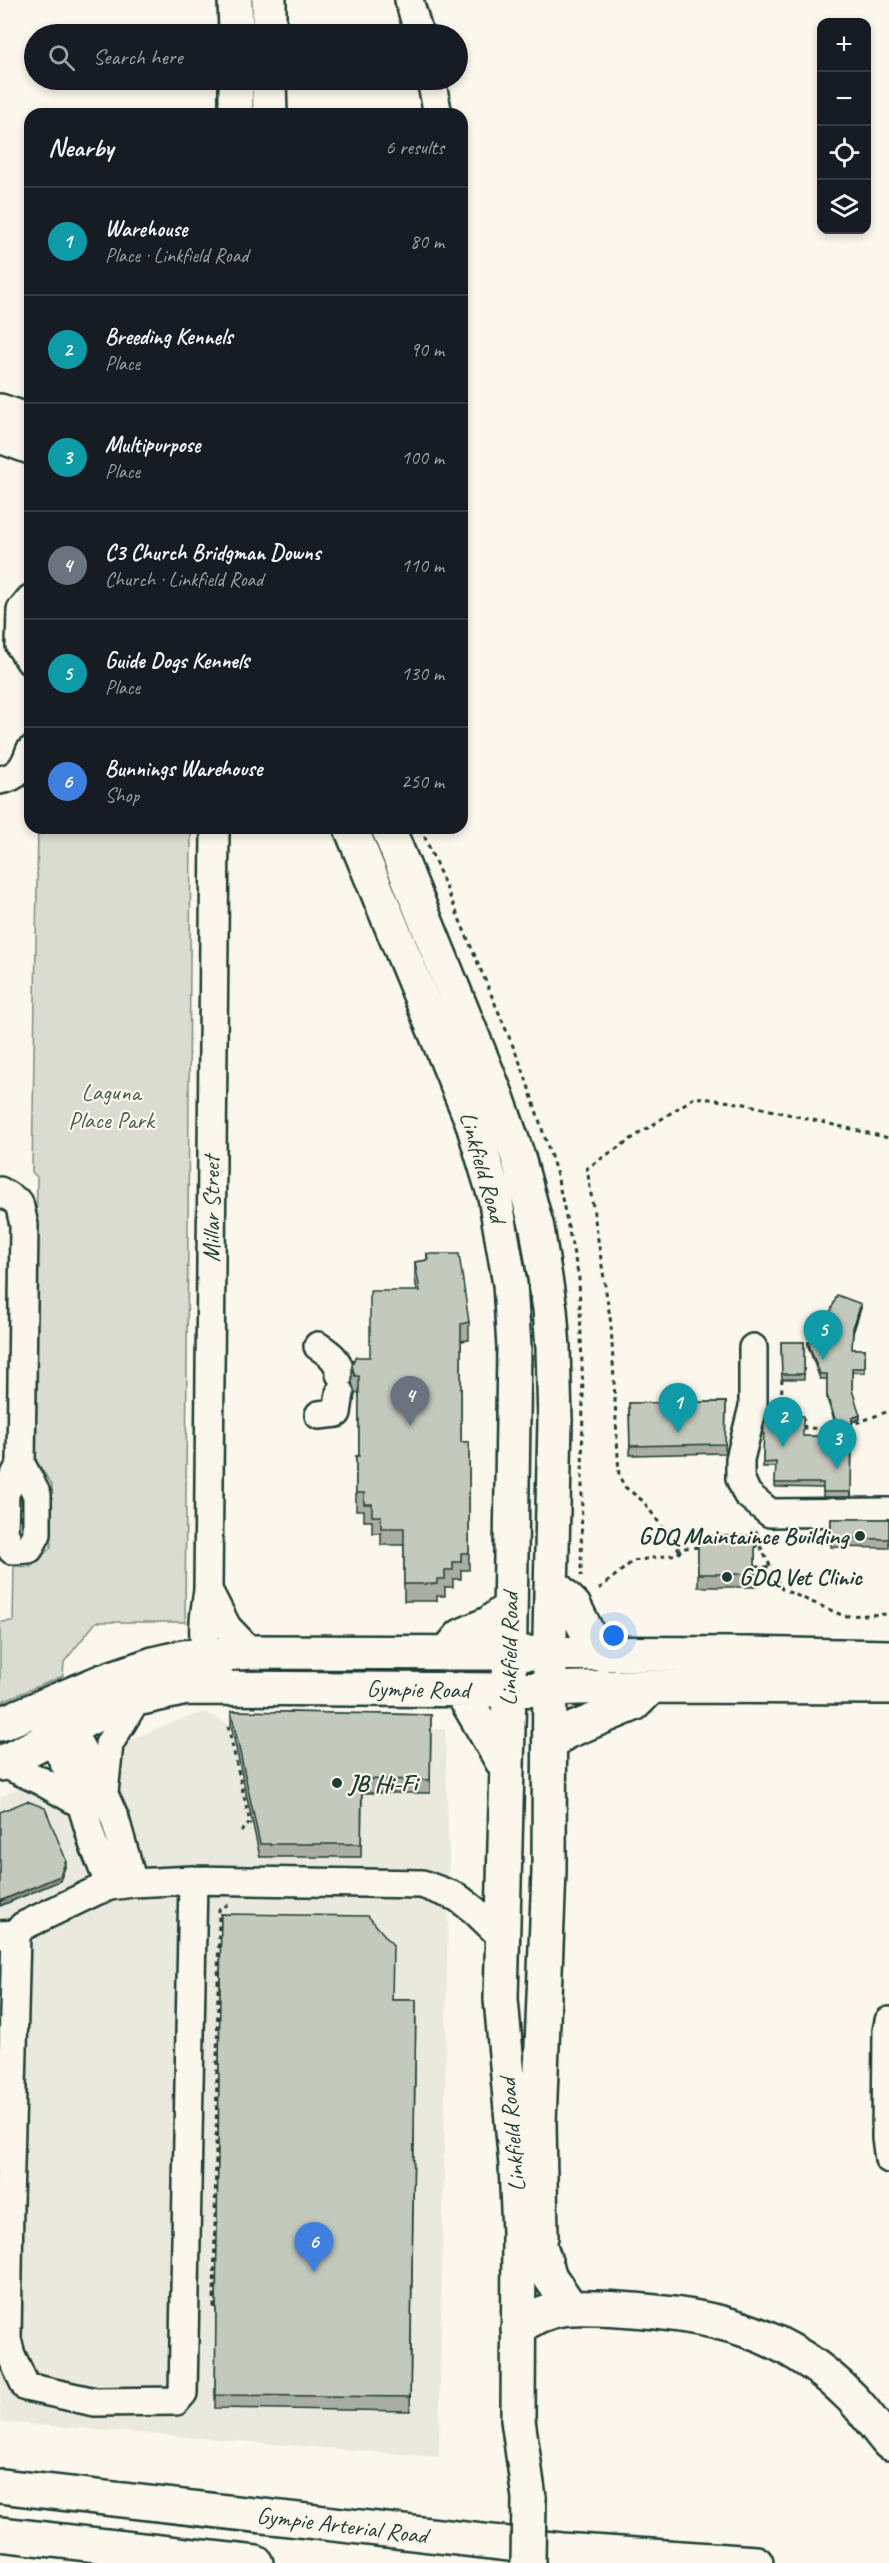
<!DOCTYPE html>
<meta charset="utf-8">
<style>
body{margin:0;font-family:Caveat,sans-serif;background:#242831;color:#f1f3f6}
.controls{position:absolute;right:18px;top:18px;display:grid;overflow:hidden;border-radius:12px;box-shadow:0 3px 9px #0003}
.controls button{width:54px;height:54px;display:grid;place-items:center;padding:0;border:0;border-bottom:2px solid #363941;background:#171b24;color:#f1f3f6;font:30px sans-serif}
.you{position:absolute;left:614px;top:1636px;width:21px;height:21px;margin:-15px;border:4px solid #fff;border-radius:50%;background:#1a73e8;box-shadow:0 0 0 9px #1a73e833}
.badge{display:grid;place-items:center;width:39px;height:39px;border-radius:50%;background:#92a19f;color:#fff;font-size:20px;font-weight:700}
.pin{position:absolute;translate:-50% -50px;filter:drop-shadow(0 2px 3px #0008)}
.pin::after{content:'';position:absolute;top:32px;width:21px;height:18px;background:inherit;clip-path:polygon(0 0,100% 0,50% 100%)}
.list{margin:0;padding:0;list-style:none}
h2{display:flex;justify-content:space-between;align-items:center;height:78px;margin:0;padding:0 24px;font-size:26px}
h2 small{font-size:20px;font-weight:400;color:#9ea1a6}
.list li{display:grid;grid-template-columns:39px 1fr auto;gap:18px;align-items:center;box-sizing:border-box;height:108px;padding:0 24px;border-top:2px solid #363941}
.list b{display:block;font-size:22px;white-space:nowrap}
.list p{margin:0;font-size:20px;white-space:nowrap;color:#9ea1a6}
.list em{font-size:20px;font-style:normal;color:#9ea1a6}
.icon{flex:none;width:33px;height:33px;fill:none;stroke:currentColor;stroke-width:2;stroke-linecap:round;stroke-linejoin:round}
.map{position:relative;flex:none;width:889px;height:2563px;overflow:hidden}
.search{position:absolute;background:#171b24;box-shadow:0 3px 9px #0003;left:24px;top:24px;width:444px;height:66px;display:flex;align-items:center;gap:15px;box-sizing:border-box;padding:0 21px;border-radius:33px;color:#9ea1a6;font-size:22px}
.panel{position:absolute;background:#171b24;box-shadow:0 3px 9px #0003;left:24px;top:108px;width:444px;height:726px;border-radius:18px}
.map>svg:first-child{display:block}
.built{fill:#eae9de}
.green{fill:#dbdcd1;stroke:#7d8c82;stroke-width:1.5}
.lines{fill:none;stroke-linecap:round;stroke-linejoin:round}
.minor-casing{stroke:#1f3d34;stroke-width:32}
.major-casing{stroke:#1f3d34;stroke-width:38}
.highway-casing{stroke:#1f3d34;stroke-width:38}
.path{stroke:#1f3d34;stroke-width:3;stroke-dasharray:4.5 4.5;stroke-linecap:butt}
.minor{stroke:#fbf7ec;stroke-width:27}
.major{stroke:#fbf7ec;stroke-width:33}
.highway{stroke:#fbf7ec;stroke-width:33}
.major-bridge-casing{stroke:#1f3d34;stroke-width:38;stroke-linecap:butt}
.major-bridge{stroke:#fbf7ec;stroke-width:33}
.wall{fill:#a9ada3;stroke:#1f3d34;stroke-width:1.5}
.shaded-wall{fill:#898d85;stroke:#1f3d34;stroke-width:1.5}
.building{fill:#c4c9be;stroke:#1f3d34;stroke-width:1.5}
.poi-dot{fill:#1f3d34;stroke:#fbf7ec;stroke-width:2}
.labels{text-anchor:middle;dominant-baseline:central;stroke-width:4.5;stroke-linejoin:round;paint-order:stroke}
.park-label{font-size:24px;fill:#455d53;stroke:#fbf7ec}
.street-label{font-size:24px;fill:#1f3d34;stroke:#fbf7ec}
.poi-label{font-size:24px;font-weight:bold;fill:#1f3d34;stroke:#fbf7ec;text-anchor:start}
</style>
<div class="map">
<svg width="889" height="2563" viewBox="0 0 889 2563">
<rect width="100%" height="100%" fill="#fbf7ec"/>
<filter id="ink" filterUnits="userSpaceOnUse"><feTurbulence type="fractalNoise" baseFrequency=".0167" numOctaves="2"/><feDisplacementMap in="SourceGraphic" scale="12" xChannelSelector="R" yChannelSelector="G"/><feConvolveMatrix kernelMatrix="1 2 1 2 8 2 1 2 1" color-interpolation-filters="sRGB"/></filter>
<g filter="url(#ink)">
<path class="built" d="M205,1712L231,1725L445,1729L449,1856L439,2457L0,2422V1797L167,1724Z"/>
<path class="green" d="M38,828H191L185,1622H96L64,1662L63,1676L0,1702V1622L13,1621L14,1566L31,1567L51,1547L52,1485L33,1456L37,1177L32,1172Z"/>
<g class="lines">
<g class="minor-casing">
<path id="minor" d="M409,0L419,34
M431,80L438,114
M30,599L21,610L20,646L30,661
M0,780C18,777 24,768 30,751
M215,828L208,1590C202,1630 198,1654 226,1686
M0,1191L19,1203L24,1225L21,1464L5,1493L4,1532L12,1550L29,1549L37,1534V1495L21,1464
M318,1346C330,1354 339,1360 340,1374
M753,1348V1407L740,1459V1478L747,1494L770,1513L889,1512
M319,1415L337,1413L340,1393
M208,1590L227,1627L251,1652
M60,1710L94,1772L115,1819L133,1883
M43,1721L76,1786L93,1843L110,1886
M2,1763L41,1781L83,1805
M104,1793L109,1744L137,1698
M0,1935L16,1934L23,1926L96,1891L110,1886L133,1883L193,1880L422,1884L457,1897L474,1910L502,1937
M889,2021L887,2031L886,2138L889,2159
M0,2203H9L7,2339L11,2355L26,2387L95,2402L176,2401L183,2393L193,1880
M9,2203L16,1934"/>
</g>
<g class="major-casing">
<path id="major" d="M235,0L236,34
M269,0V34
M236,80V114
M269,80L270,114
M0,411L30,421
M0,436L30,447
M351,828L472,1121L495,1197L510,1284L514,1347L513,1418L509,1690L501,1999L516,2165L519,2232L518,2420L529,2498
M388,828L497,1097L518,1157L537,1228L550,1309L553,1348L555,1421L550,1636L549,1871L539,2122L541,2237
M552,1584L574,1606L591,1640L602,1655
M446,1654L461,1636L490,1623L510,1607
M460,1689L506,1768
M0,1724L103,1681L153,1664L183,1657L251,1652L747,1654L889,1657
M550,1743L566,1732L634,1704L652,1686
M0,1764L119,1703L187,1688L509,1690L652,1686L889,1687"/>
</g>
<g class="highway-casing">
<path id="highway" d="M541,2249L550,2277L571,2308
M518,2329C548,2303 581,2307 618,2309C709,2314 784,2329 851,2397C865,2411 876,2428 889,2443
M0,2486L561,2550L756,2563
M0,2534L256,2563"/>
</g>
<path class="path" d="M421,828L523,1070L557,1175L579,1278L583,1395L581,1576
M781,1419L782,1379
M800,1420H804L805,1428L839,1429
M848,1426L889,1411
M753,1546H760L756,1530
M760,1546L782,1589L844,1616L889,1614
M680,1551L643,1501L625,1487L619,1476L611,1324L587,1168L695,1097L745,1104L889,1138
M755,1567H771
M599,1589L633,1561L678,1554L682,1548L701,1547
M228,1726L250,1823L241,1831
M214,2308L219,1909L227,1905V1901"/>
<use href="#minor" class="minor"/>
<use href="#major" class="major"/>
<use href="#highway" class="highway"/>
<g class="major-bridge-casing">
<path id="major-bridge" d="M528,2563L529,2498"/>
</g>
<use href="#major-bridge" class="major-bridge"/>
</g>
<path class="wall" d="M427,1254L469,1322V1340L461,1341V1442H469V1570H461V1579H453V1587H445V1596H437V1601H404V1545H381V1533H372V1521H364V1510H356V1456H359V1393H355L352,1383V1366L370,1357L417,1291L415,1279V1262L427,1260Z
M861,1308L853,1333L852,1349H865V1373L852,1372V1390L860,1419L852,1422L851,1497H823V1488L775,1487L776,1467H763L764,1423L803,1436L840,1437L827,1399V1379H820L808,1346V1342H827Z
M781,1342H804V1379H782Z
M726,1402L725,1453L630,1455L629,1403Z
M831,1519H889V1548L831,1547Z
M698,1536H755V1587H698Z
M231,1711L431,1715L430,1793H362L361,1857H260L231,1725Z
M221,1914L393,2000H416L410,2411L215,2408Z"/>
<path class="shaded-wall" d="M861,1304V1308L853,1333V1328Z
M860,1415V1419L852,1422L851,1497L852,1418Z
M66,1860V1865L60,1881L0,1906V1901Z"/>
<path class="building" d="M427,1254H459L469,1322L461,1324V1442H469V1553H461V1562H453V1570H445V1579H437V1584H404V1528H381V1516H372V1504H364V1493H356V1456H359V1376H355L352,1366L355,1357H370V1291H420L415,1262L428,1260Z
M837,1295L861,1304L853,1328L852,1349H865V1368H852V1390L860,1415L852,1418L851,1492H823V1483H775L776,1462L763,1463L764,1423H777V1416H803V1436L841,1437L827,1395V1374H820L808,1342H827L826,1323Z
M781,1342H804V1374H782Z
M726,1402L725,1444L630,1446L629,1403Z
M831,1519H889V1539L831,1538Z
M698,1536H755V1574H698Z
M231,1711L431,1715L430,1780L362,1779L361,1844H260Z
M27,1801L45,1808L66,1860L60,1876L0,1901V1812Z
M221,1914L368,1916L393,1945L392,2000H416L410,2397L215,2395Z"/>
</g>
<g class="poi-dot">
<circle cx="860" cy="1536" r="6"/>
<circle cx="727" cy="1577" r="6"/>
<circle cx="337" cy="1783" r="6"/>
</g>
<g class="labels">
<g class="park-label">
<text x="111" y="1092">Laguna<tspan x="111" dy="28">Place Park</tspan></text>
</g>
<g class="street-label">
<text transform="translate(483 1167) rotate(74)">Linkfield Road</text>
<text transform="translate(211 1209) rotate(-90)">Millar Street</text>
<text transform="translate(509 1649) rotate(-89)">Linkfield Road</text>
<text transform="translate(418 1689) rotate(1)">Gympie Road</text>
<text transform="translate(512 2135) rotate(-95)">Linkfield Road</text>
<text transform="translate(342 2525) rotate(7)">Gympie Arterial Road</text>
</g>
<g class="poi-label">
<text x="848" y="1536" text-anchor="end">GDQ Maintaince Building</text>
<text x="739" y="1577">GDQ Vet Clinic</text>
<text x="349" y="1783">JB Hi-Fi</text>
</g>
</g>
</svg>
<div class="controls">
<button>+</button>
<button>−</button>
<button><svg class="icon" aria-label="locate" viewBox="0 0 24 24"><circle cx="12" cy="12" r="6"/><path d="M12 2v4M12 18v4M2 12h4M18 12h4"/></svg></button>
<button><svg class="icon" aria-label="layers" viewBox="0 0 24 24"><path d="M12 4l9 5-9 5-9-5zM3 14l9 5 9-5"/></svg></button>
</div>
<div class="you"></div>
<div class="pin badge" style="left:678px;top:1433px;background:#0f9aa8">1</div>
<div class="pin badge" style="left:783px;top:1447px;background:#0f9aa8">2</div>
<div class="pin badge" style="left:837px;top:1469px;background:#0f9aa8">3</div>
<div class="pin badge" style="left:410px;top:1426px;background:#6b7280">4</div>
<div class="pin badge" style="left:823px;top:1360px;background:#0f9aa8">5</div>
<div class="pin badge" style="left:314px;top:2272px;background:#3f7fe0">6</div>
<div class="search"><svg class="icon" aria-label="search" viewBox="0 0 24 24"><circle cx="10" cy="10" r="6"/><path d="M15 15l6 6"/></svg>Search here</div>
<section class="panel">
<h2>Nearby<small>6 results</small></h2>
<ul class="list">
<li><span class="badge" style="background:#0f9aa8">1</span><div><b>Warehouse</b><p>Place · Linkfield Road</p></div><em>80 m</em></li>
<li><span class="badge" style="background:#0f9aa8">2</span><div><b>Breeding Kennels</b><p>Place</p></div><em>90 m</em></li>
<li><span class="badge" style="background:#0f9aa8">3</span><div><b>Multipurpose</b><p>Place</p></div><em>100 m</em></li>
<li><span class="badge" style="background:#6b7280">4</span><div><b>C3 Church Bridgman Downs</b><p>Church · Linkfield Road</p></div><em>110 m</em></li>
<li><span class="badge" style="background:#0f9aa8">5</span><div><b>Guide Dogs Kennels</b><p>Place</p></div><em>130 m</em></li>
<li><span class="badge" style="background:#3f7fe0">6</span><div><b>Bunnings Warehouse</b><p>Shop</p></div><em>250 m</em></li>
</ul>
</section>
</div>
